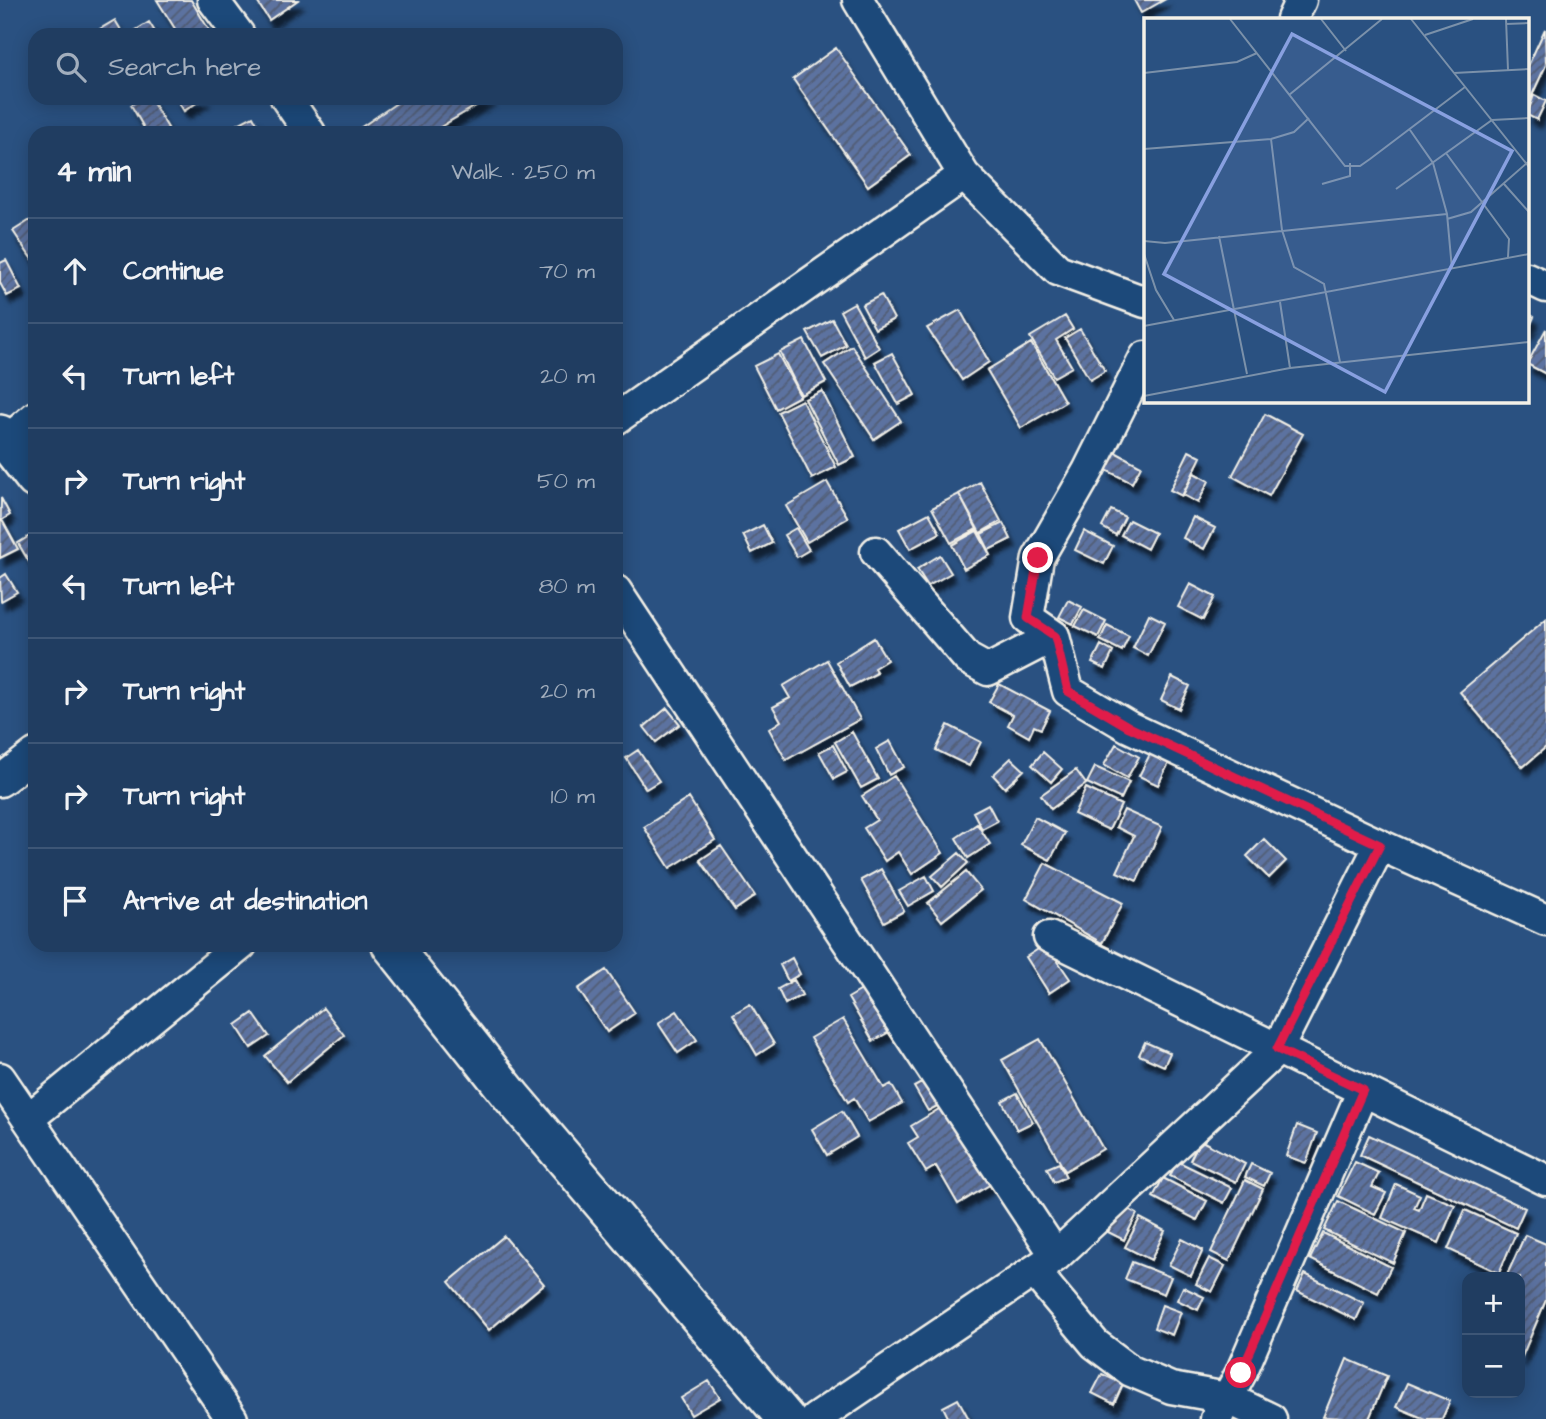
<!DOCTYPE html>
<meta charset="utf-8">
<style>
body{margin:0;font-family:"Architects Daughter",sans-serif;background:#2d486a;color:#f1f3f6}
.controls{position:absolute;right:21px;bottom:21px;display:grid;overflow:hidden;border-radius:14px;box-shadow:0 4px 18px #0003}
.controls button{width:63px;height:63px;display:grid;place-items:center;padding:0;border:0;border-bottom:2px solid #3d5676;background:#203d61;color:#f1f3f6;font:35px sans-serif}
.stop{position:absolute;width:21px;height:21px;margin:-16px;border:5px solid #e11d48;border-radius:50%;background:#fff}
.stop.end{background:#e11d48;border-color:#fff;box-shadow:0 2px 7px #0008}
.list{margin:0;padding:0;list-style:none}
h2{display:flex;justify-content:space-between;align-items:center;height:91px;margin:0;padding:0 28px;font-size:30px}
h2 small{font-size:23px;font-weight:400;color:#a2aebd}
.list li{display:grid;grid-template-columns:46px 1fr auto;gap:21px;align-items:center;box-sizing:border-box;height:105px;padding:0 28px;border-top:2px solid #3d5676}
.list b{display:block;font-size:26px;white-space:nowrap}
.list em{font-size:23px;font-style:normal;color:#a2aebd}
.icon{flex:none;width:38px;height:38px;fill:none;stroke:currentColor;stroke-width:2;stroke-linecap:round;stroke-linejoin:round}
.map{position:relative;flex:none;width:1546px;height:1419px;overflow:hidden}
.search{position:absolute;background:#203d61;box-shadow:0 4px 18px #0003;left:28px;top:28px;width:595px;height:77px;display:flex;align-items:center;gap:18px;box-sizing:border-box;padding:0 24px;border-radius:21px;color:#a2aebd;font-size:26px}
.panel{position:absolute;background:#203d61;box-shadow:0 4px 18px #0003;left:28px;top:126px;width:595px;height:826px;border-radius:21px}
.map>svg:first-child{display:block}
.building{fill:url(#building-hatch);stroke:#f4f1e8;stroke-width:2;filter:url(#shadow)}
.lines{fill:none;stroke-linecap:round;stroke-linejoin:round}
.minor-casing{stroke:#f4f1e8;stroke-width:35}
.tertiary-casing{stroke:#f4f1e8;stroke-width:42}
.minor{stroke:#1f4a7a;stroke-width:30}
.tertiary{stroke:#1f4a7a;stroke-width:37}
.route{stroke:#e11d48;stroke-width:9}
.inset-road{fill:none;stroke:#7b91aa;stroke-width:2}
.view{fill:#88a0e0;fill-opacity:0.15;stroke:#88a0e0;stroke-width:3.5}
.inset-edge{fill:none;stroke:#f4f1e8;stroke-width:3.5}
</style>
<div class="map">
<svg width="1546" height="1419" viewBox="0 0 1546 1419">
<defs>
<pattern id="building-hatch" width="6" height="6" patternUnits="userSpaceOnUse" patternTransform="scale(1.75)"><rect width="6" height="6" fill="#5b72a0"/><path d="M-1 1l2-2M0 6l6-6M5 7l2-2" fill="none" stroke="#525d73"/></pattern>
<filter id="shadow"><feDropShadow dx="4.5" dy="8" stdDeviation="2" flood-color="#0009"/></filter>
</defs>
<rect width="100%" height="100%" fill="#2a5181"/>
<filter id="ink" filterUnits="userSpaceOnUse"><feTurbulence type="fractalNoise" baseFrequency=".0143" numOctaves="2"/><feDisplacementMap in="SourceGraphic" scale="14" xChannelSelector="R" yChannelSelector="G"/><feConvolveMatrix kernelMatrix="1 2 1 2 8 2 1 2 1" color-interpolation-filters="sRGB"/></filter>
<g filter="url(#ink)">
<path class="building" d="M157,0H191L212,35H179Z
M256,0H298L269,20Z
M1134,0H1164L1141,13Z
M115,20L124,35H103L100,29Z
M149,22L157,35H132L131,33Z
M1545,29L1546,65L1527,106V68Z
M836,48L911,155L868,186L793,79Z
M1534,95L1546,101L1537,120L1527,115Z
M142,98H150L168,128L159,133H147L131,105Z
M176,98H204L184,111Z
M404,98H489L430,133H359L357,130Z
M253,116L262,133H221Z
M35,217V264L13,231Z
M6,260L21,289L7,296L0,283V263Z
M881,295L894,319L875,329L862,305Z
M854,303L879,348L865,357L840,311Z
M960,310L989,362L962,380L927,328Z
M1527,313L1534,317L1527,333Z
M1065,316L1073,329L1056,340L1072,367L1054,377L1030,337Z
M832,319L846,345L822,358L807,332Z
M1080,329L1105,371L1090,380L1065,338Z
M1546,329V374L1527,364Z
M804,340L826,382L801,395L780,352Z
M1031,343L1065,402L1021,428L987,370Z
M852,346L901,421L874,439L824,364Z
M892,353L915,395L898,404L875,362Z
M778,354L800,396L776,409L754,366Z
M822,391L855,457L839,465L805,399Z
M802,400L836,467L812,479L778,412Z
M1265,414L1303,434L1269,496L1232,476Z
M1189,451L1201,457L1182,496L1170,490Z
M1115,452L1141,466L1132,483L1106,470Z
M1194,473L1209,481L1198,503L1183,495Z
M827,482L848,518L807,542L786,506Z
M980,482L1001,521L980,533L959,494Z
M959,494L977,529L951,543L932,508Z
M1,498L10,515L2,520L18,549L0,558Z
M1111,510L1125,517L1116,535L1102,527Z
M929,513L940,533L910,549L899,529Z
M1193,517L1215,528L1204,549L1183,538Z
M1129,520L1155,533L1147,549L1121,535Z
M1003,523L1011,539L989,550L981,534Z
M763,525L772,543L752,553L743,535Z
M796,528L809,550L797,557L784,535Z
M977,531L990,555L964,569L952,545Z
M1084,531L1113,546L1104,564L1075,550Z
M31,535L35,541V572L18,543Z
M940,555L951,573L928,586L917,569Z
M6,574L17,592L1,601L0,578Z
M1190,584L1215,597L1203,620L1178,607Z
M1068,600L1082,607L1073,624L1059,617Z
M1084,610L1106,621L1098,637L1075,626Z
M1149,614L1165,622L1148,656L1133,648Z
M1546,619V747L1523,767L1460,692Z
M1107,625L1129,636L1122,651L1100,640Z
M874,638L887,660L874,668L877,673L850,687L836,662Z
M1101,645L1113,652L1105,669L1092,663Z
M827,660L860,719L786,760L769,729L781,721L773,707L790,698L783,686Z
M1172,677L1190,686L1179,709L1161,700Z
M999,684L1050,711L1041,729L1034,726L1029,737L1008,725L1013,715L989,702Z
M667,708L680,724L656,742L644,727Z
M948,725L981,742L969,766L936,750Z
M852,732L878,779L861,788L835,742Z
M890,741L904,767L889,775L876,749Z
M1116,744L1139,757L1127,778L1104,765Z
M833,745L847,772L834,779L819,752Z
M638,750L659,781L646,789L626,758Z
M1152,750L1171,759L1158,785L1139,776Z
M1043,752L1062,769L1051,782L1032,765Z
M1011,758L1024,770L1005,788L993,775Z
M1095,767L1129,782L1121,799L1087,783Z
M1076,770L1086,784L1051,809L1041,795Z
M894,776L943,853L912,874L898,852L885,861L864,828L877,820L862,796Z
M1086,788L1121,805L1109,830L1074,814Z
M689,798L715,840L670,868L644,827Z
M988,804L997,821L982,829L973,812Z
M1124,810L1162,827L1137,881L1117,872L1134,836L1116,827Z
M1035,817L1065,833L1050,860L1021,845Z
M977,824L990,844L968,858L956,838Z
M1264,839L1286,861L1269,878L1247,856Z
M721,846L755,896L735,910L700,860Z
M959,853L968,863L942,887L932,876Z
M1045,863L1123,903L1102,943L1026,899Z
M881,869L904,911L884,922L861,880Z
M966,872L981,890L942,921L928,903Z
M926,876L934,891L908,906L899,891Z
M1046,944L1070,979L1049,993L1026,957Z
M792,958L800,974L788,981L780,965Z
M606,970L635,1013L607,1032L578,989Z
M794,980L802,995L785,1004L778,989Z
M865,988L891,1031L873,1041L848,998Z
M750,1004L774,1044L757,1055L733,1014Z
M323,1008L344,1035L287,1082L265,1056Z
M677,1011L697,1040L678,1053L658,1023Z
M253,1013L269,1036L251,1048L236,1025Z
M843,1019L884,1088L891,1084L902,1103L868,1122L854,1098L848,1102L810,1038Z
M1040,1039L1103,1149L1065,1171L1002,1060Z
M1145,1042L1170,1053L1164,1066L1139,1055Z
M925,1081L939,1105L928,1111L914,1087Z
M1017,1093L1033,1122L1017,1130L1002,1101Z
M944,1106L991,1184L958,1204L936,1166L926,1172L908,1143L918,1137L911,1126Z
M842,1111L857,1137L827,1155L812,1129Z
M1297,1125L1317,1133L1306,1163L1286,1156Z
M1369,1135L1525,1208L1516,1228L1360,1155Z
M1200,1140L1245,1164L1236,1182L1190,1160Z
M1177,1161L1232,1188L1224,1203L1170,1176Z
M1355,1162L1379,1173L1372,1187L1386,1193L1375,1214L1338,1196Z
M1059,1163L1066,1177L1054,1182L1047,1168Z
M1251,1164L1270,1173L1264,1186L1245,1177Z
M1163,1178L1207,1201L1197,1220L1153,1197Z
M1245,1180L1263,1189L1229,1261L1211,1252Z
M1396,1184L1420,1195L1414,1208L1419,1210L1426,1193L1455,1205L1439,1243L1382,1218Z
M1338,1201L1406,1233L1393,1263L1324,1230Z
M1121,1205L1137,1214L1124,1240L1108,1232Z
M1465,1210L1516,1233L1499,1273L1448,1249Z
M1140,1218L1165,1231L1151,1260L1125,1247Z
M1323,1233L1391,1267L1378,1293L1310,1259Z
M1525,1235L1546,1244V1300L1521,1359L1520,1277H1506Z
M504,1236L544,1284L489,1330L449,1282Z
M1182,1239L1203,1250L1191,1276L1169,1265Z
M1209,1258L1225,1266L1212,1292L1196,1284Z
M1132,1262L1171,1277L1164,1294L1125,1279Z
M1305,1274L1364,1303L1356,1320L1297,1291Z
M1183,1287L1204,1297L1198,1310L1177,1300Z
M1162,1305L1181,1312L1172,1335L1154,1328Z
M1347,1359L1387,1376L1369,1419L1323,1417Z
M1102,1374L1123,1384L1114,1404L1092,1393Z
M709,1381L720,1398L691,1415L681,1398Z
M1407,1383L1450,1401L1442,1419H1425L1396,1407Z
M958,1399L969,1419H949L943,1407Z"/>
<g class="lines">
<g class="minor-casing">
<path id="minor" d="M213,0L239,35
M858,0L964,175L1058,270L1145,302
M1292,19L1301,0
M286,98L310,133
M1527,278L1546,287
M1145,357L1088,471L1038,558L1028,618L1054,636L1068,691L1129,727L1380,845L1546,920
M616,419L964,175
M0,447L35,417
M876,552L968,659L988,670L1054,636
M616,591L1056,1256
M0,781L35,754
M1049,937L1546,1180
M0,1078L232,1419
M28,1119L241,945
M1034,1271L1095,1344L1131,1371L1171,1388L1227,1398L1271,1419
M815,1419L1056,1256L1277,1050L1380,845
M1216,1419L1241,1373L1363,1090"/>
</g>
<g class="tertiary-casing">
<path id="tertiary" d="M0,434L35,479
M391,945L512,1097L786,1419"/>
</g>
<use href="#minor" class="minor"/>
<use href="#tertiary" class="tertiary"/>
</g>
</g>
<g class="lines" filter="url(#ink)">
<path class="route" d="M1038,558L1028,618L1055,636L1068,691L1129,727L1380,845L1277,1049L1363,1090L1241,1373"/>
</g>
<g transform="translate(1144 18)">
<rect width="385" height="385" fill="#2a5181"/>
<path class="inset-road" d="M86,1L201,148H216L226,141L321,69M177,1L202,33M267,1L385,149M362,1L364,52M362,6L385,5M281,17L329,1M0,55L93,44L113,35M310,55L385,51M145,77L238,1M266,112L289,145L303,196L308,251M127,121L138,212L150,249L180,266L196,344M0,131L127,121L150,114L165,100M302,135L365,221L364,239M178,166L206,158V145M360,166L385,194M252,171L348,102L385,100M303,201L327,194L384,144M75,218L103,356M0,223L21,225L303,196M0,236L12,272L30,302M136,284L146,350M0,308L385,236M0,378L146,350L385,324"/>
<path class="view" d="M148,16L368,133L241,374L20,256Z"/>
<rect width="385" height="385" class="inset-edge"/>
</g>
</svg>
<div class="controls">
<button>+</button>
<button>−</button>
</div>
<div class="stop" style="left:1241px;top:1373px"></div>
<div class="stop end" style="left:1038px;top:558px"></div>
<div class="search"><svg class="icon" aria-label="search" viewBox="0 0 24 24"><circle cx="10" cy="10" r="6"/><path d="M15 15l6 6"/></svg>Search here</div>
<section class="panel">
<h2>4 min<small>Walk · 250 m</small></h2>
<ul class="list">
<li><svg class="icon" aria-label="ahead" viewBox="0 0 24 24"><path d="M12 20V5M6 11l6-6 6 6"/></svg><div><b>Continue</b></div><em>70 m</em></li>
<li><svg class="icon" aria-label="left" viewBox="0 0 24 24"><path d="M17 20v-9H6M10 6l-5 5 5 5"/></svg><div><b>Turn left</b></div><em>20 m</em></li>
<li><svg class="icon" aria-label="right" viewBox="0 0 24 24"><path d="M7 20v-9h11M14 6l5 5-5 5"/></svg><div><b>Turn right</b></div><em>50 m</em></li>
<li><svg class="icon" aria-label="left" viewBox="0 0 24 24"><path d="M17 20v-9H6M10 6l-5 5 5 5"/></svg><div><b>Turn left</b></div><em>80 m</em></li>
<li><svg class="icon" aria-label="right" viewBox="0 0 24 24"><path d="M7 20v-9h11M14 6l5 5-5 5"/></svg><div><b>Turn right</b></div><em>20 m</em></li>
<li><svg class="icon" aria-label="right" viewBox="0 0 24 24"><path d="M7 20v-9h11M14 6l5 5-5 5"/></svg><div><b>Turn right</b></div><em>10 m</em></li>
<li><svg class="icon" aria-label="arrive" viewBox="0 0 24 24"><path d="M6 21V4h12l-3 4 3 4H6"/></svg><div><b>Arrive at destination</b></div></li>
</ul>
</section>
</div>
